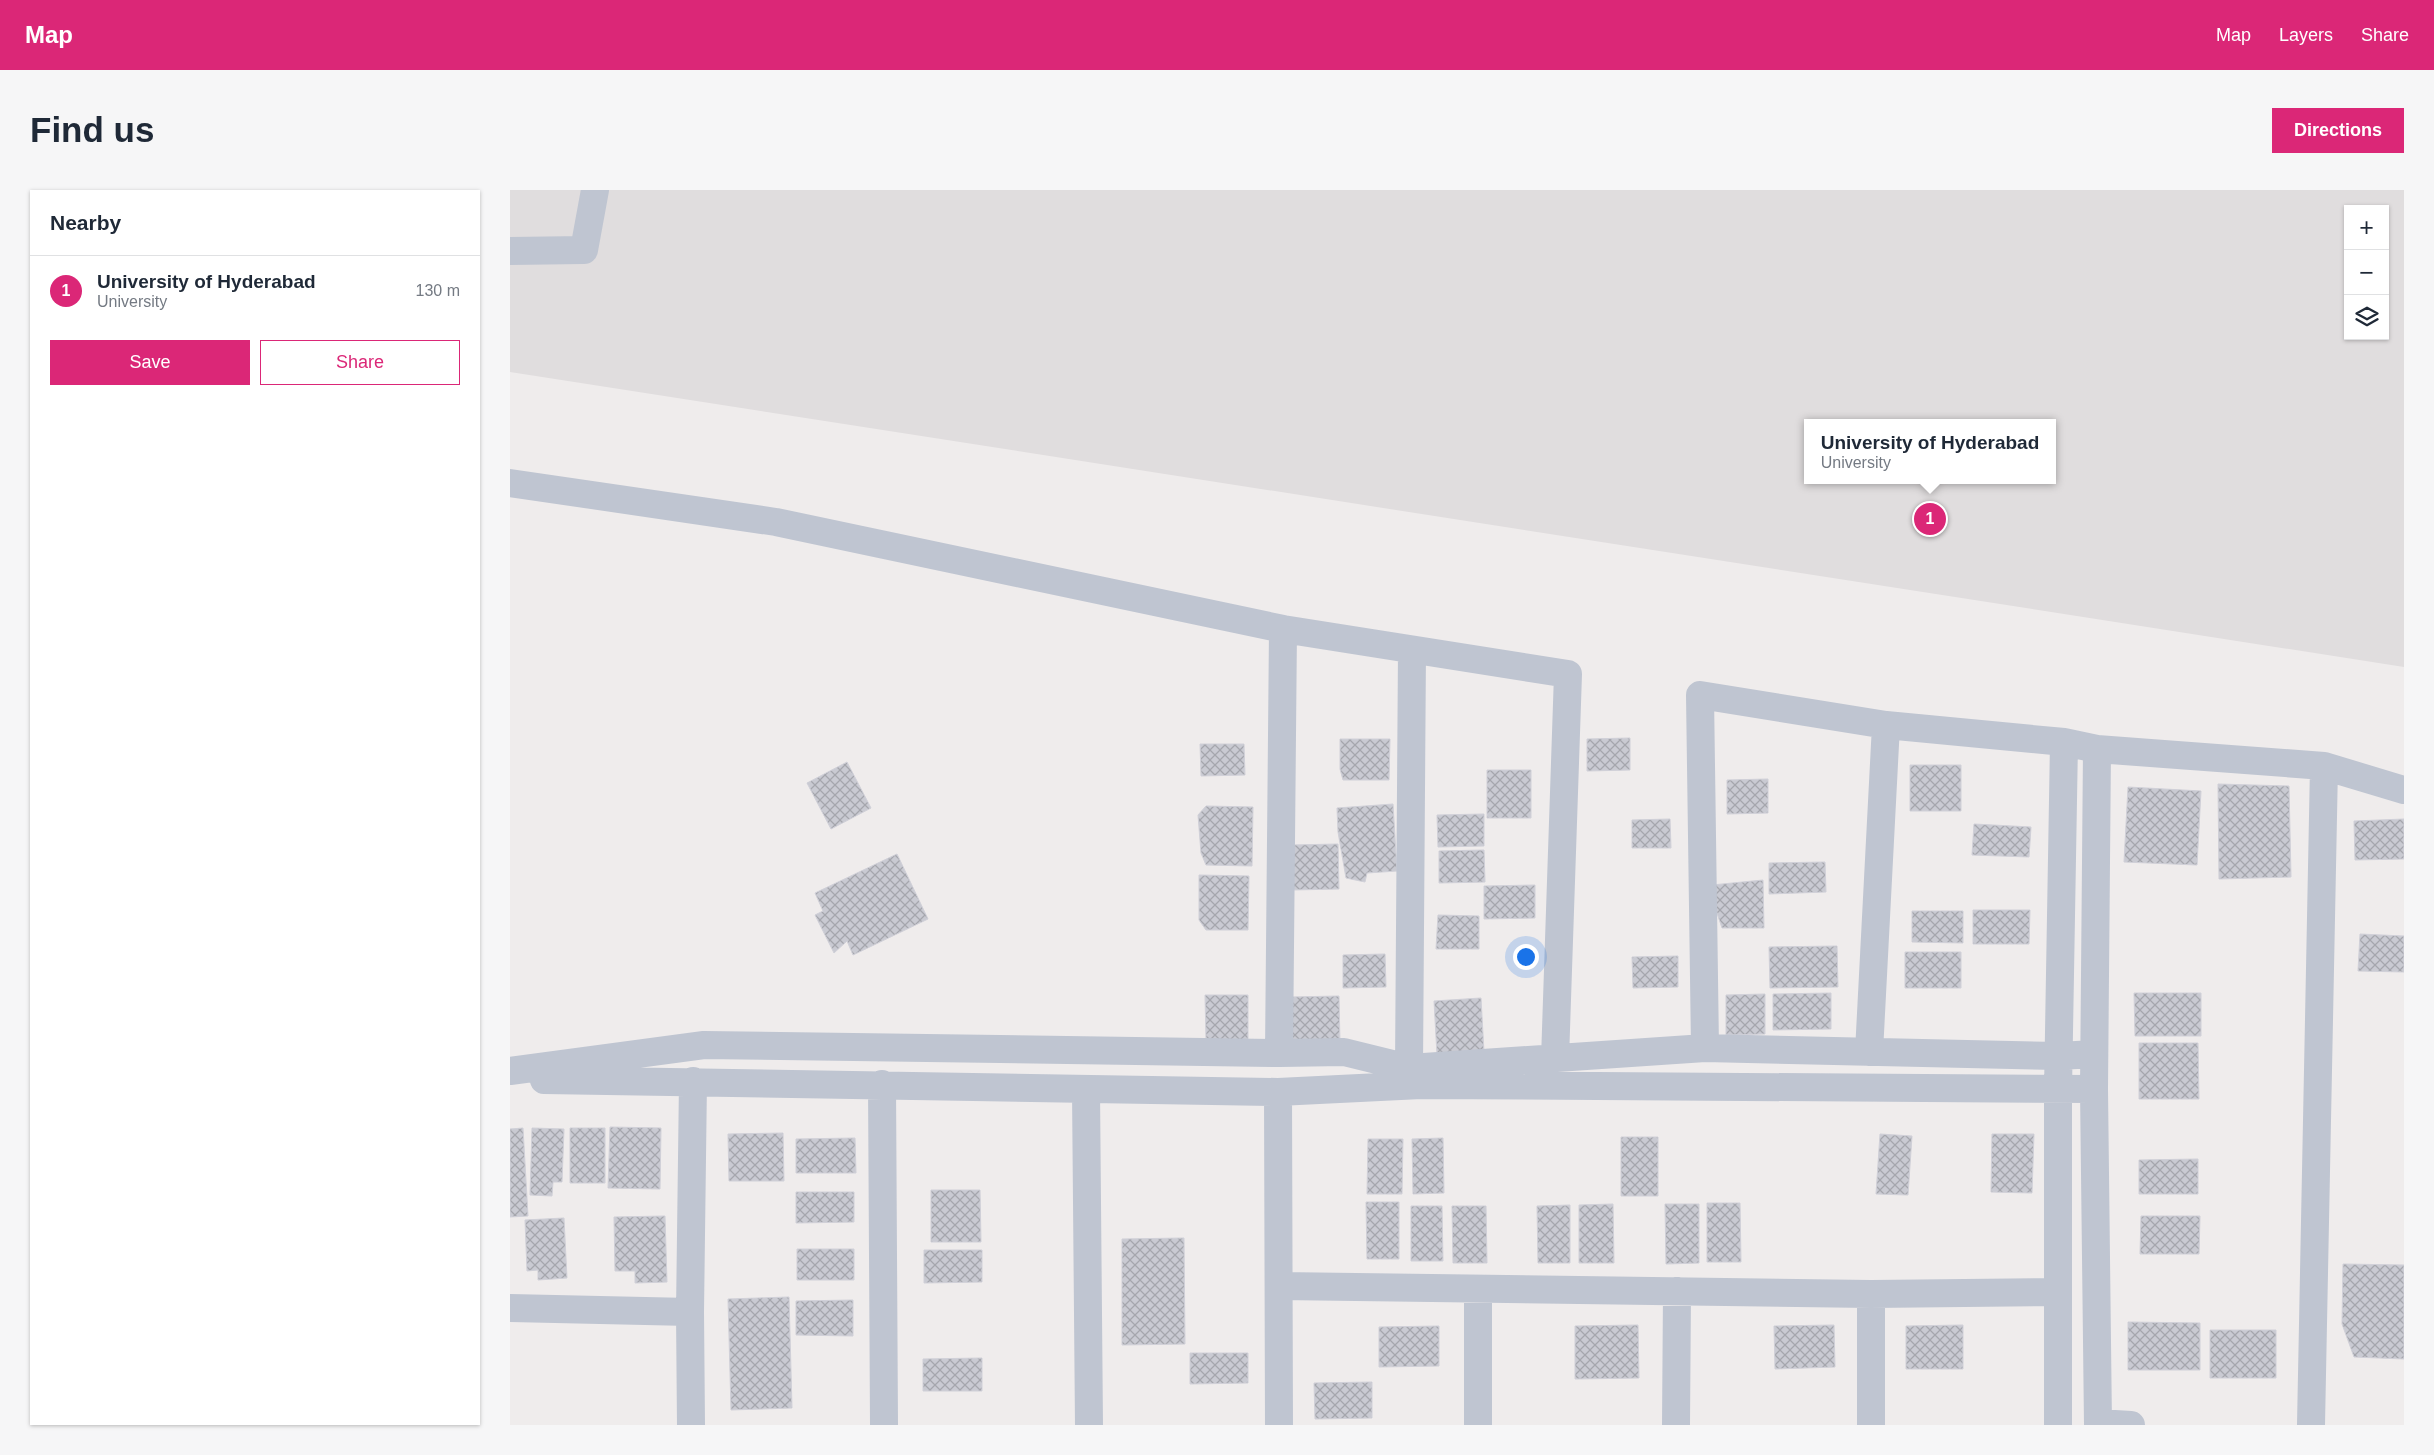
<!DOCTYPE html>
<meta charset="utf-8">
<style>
body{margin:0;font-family:Arial,sans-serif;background:#f6f6f7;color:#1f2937}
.controls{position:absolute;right:15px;top:15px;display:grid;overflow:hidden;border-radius:0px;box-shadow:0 1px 4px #0004}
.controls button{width:45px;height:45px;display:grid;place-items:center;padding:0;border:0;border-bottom:1px solid #e0e1e3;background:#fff;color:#1f2937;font:25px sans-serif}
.you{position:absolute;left:1015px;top:766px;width:18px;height:18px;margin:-12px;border:4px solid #fff;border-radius:50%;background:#1a73e8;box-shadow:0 0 0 8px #1a73e833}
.badge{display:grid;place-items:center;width:32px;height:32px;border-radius:50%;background:#db2777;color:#fff;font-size:16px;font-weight:700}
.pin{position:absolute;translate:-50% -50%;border:2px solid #fff;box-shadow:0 1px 5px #0006}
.popup{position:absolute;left:1294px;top:229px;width:252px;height:65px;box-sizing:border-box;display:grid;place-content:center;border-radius:0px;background:#fff;filter:drop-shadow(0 1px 4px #0005);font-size:16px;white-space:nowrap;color:#747a83}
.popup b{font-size:19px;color:#1f2937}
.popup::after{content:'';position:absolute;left:50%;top:100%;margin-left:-10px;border:10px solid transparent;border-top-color:#fff}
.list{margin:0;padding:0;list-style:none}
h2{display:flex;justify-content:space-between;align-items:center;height:65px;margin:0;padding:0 20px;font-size:21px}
h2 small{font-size:16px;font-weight:400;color:#747a83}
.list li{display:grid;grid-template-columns:32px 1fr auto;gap:15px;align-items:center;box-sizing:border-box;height:70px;padding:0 20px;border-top:1px solid #e0e1e3}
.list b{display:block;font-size:19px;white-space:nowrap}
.list p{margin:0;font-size:16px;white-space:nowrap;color:#747a83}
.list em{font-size:16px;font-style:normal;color:#747a83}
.actions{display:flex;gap:10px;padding:15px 20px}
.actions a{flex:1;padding:11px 0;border:1px solid #db2777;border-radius:0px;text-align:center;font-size:18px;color:#db2777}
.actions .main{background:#db2777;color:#fff}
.icon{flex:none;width:28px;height:28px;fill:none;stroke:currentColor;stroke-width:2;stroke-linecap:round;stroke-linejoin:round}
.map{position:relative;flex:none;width:1894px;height:1235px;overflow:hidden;border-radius:0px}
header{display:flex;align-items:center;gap:30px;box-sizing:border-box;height:70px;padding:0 25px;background:#db2777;color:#fff}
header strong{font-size:24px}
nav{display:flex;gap:28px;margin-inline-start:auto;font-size:18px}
.intro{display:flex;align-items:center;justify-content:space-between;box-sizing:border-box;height:120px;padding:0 30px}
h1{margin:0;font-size:35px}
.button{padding:12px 22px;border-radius:0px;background:#db2777;color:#fff;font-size:18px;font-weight:700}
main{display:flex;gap:30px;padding:0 30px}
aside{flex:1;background:#fff;border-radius:0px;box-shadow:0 1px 4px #0004}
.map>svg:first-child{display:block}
.education{fill:#e0ddde;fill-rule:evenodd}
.building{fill:url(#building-cross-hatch);stroke:#d0d0d8}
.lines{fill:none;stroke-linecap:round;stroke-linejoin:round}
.minor{stroke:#bfc5d1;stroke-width:28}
</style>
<header>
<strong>Map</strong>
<nav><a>Map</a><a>Layers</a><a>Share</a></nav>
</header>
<div class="intro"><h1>Find us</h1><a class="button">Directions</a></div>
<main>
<aside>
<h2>Nearby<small></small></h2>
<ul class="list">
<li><span class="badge">1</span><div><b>University of Hyderabad</b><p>University</p></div><em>130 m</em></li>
</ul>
<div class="actions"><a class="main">Save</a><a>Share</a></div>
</aside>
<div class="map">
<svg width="1894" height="1235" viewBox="0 0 1894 1235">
<defs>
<pattern id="building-cross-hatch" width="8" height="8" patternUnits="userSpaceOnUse" patternTransform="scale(1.25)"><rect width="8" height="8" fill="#c9cad2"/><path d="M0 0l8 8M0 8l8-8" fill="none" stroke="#a5a6ad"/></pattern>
</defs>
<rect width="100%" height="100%" fill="#efecec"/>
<path class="education" d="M0,0H1894V477L0,182ZM1838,19H1875V146H1838ZM1298,233H1542V290H1298Z"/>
<path class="building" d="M1120,548V580L1077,581V549Z
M830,549H880L879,590H833L830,579Z
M690,554H734L735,585L691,586Z
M337,572L361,618L321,639L297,593Z
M1400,575H1451V621H1400Z
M977,580H1021V628H977Z
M1258,589V623L1217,624V590Z
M1708,594L1779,596L1781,687L1709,689Z
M1618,597L1691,601L1687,675L1614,672Z
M883,614L887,681L857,683L855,692L836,688L828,642L827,618Z
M696,616L743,617L742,676L696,675L691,663L688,625Z
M974,624V656L928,657L927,625Z
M1160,629L1161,658H1122V630Z
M1894,629V669L1845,670L1844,631Z
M1464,634L1521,637L1519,667L1462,665Z
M828,654L829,699L782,700V655Z
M974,660L975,692L929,693V661Z
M387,664L418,729L343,765L337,751L324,763L305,725L313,721L305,703Z
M1315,672L1316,702L1259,704V673Z
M689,685L739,686L738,740H696L689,730Z
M1253,690L1254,738H1212L1205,717L1202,695Z
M1025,695V728L974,729V696Z
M1463,720H1520L1519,754H1463Z
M1402,721H1453V753L1402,752Z
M928,725L969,726V759H926Z
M1850,744L1894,746V782L1848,781Z
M1327,756L1328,797L1260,798L1259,757Z
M1395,762H1451V798H1395Z
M875,764L876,797L833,798V765Z
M1168,766V797L1123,798L1122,767Z
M1321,803V839L1263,840V804Z
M1624,803H1691V846H1625Z
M1255,804V844L1216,845V805Z
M695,805H738V850H696Z
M829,806L830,853L781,854V807Z
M971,808L974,862L927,865L924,811Z
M1629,853H1688L1689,909H1629Z
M100,937L151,938L150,999L98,998Z
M13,938L18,1026L0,1027V939Z
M22,938L54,939L52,992H43L42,1006L20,1005Z
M60,938H95V993H60Z
M273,943L274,991H219L218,944Z
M1370,944L1402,946L1398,1005L1366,1004Z
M1482,944H1524L1522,1003L1481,1002Z
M1111,947H1148V1006H1111Z
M345,948L346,983H286V949Z
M933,948L934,1003L903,1004L902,949Z
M858,949H893L892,1004H857Z
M1688,969V1004H1629V970Z
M421,1000H470L471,1052H421Z
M286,1002H344V1032L286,1033Z
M856,1012H889V1069H857Z
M1197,1013H1230L1231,1072H1197Z
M1103,1014L1104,1073H1069V1015Z
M1155,1014H1189V1073L1156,1074Z
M1060,1015V1073H1028L1027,1016Z
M901,1016H932L933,1071H901Z
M942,1016H976L977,1073H943Z
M155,1026L157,1092L125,1093V1081H105L104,1027Z
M1631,1026H1690L1689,1064H1630Z
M54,1028L57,1088L28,1090V1080L17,1081L15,1030Z
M674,1048L675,1154L612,1155V1049Z
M287,1059H344V1090H287Z
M414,1060H472V1092L414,1093Z
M1833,1074L1894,1075V1169L1844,1167L1832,1134Z
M279,1107L282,1218L221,1220L218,1109Z
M343,1110V1146L286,1145V1111Z
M1618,1132L1690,1133V1180H1618Z
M1128,1135L1129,1188L1065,1189V1136Z
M1324,1135L1325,1177L1265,1179L1264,1136Z
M1453,1135V1179H1396V1136Z
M929,1136V1176L869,1177V1137Z
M1700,1140H1766V1188H1700Z
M680,1163H738V1193L680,1194Z
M472,1168V1201H413V1169Z
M862,1192V1228L805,1229L804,1193Z"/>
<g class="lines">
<path class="minor" d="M0,61L74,60L85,0
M0,293L266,332L773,439L1058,484L1045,869
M1587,559L1584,899L1588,1235
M1195,858L1190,505L1376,535L1554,552L1587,559L1814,576L1894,600
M1359,862L1376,535
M769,863L773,439
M899,878L902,460
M0,881L194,855L769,863L834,862L899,878L1195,858L1549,866L1584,864
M34,890L768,902L911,895L1584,899
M372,894L374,1235
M576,900L579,1235
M768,902L769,1235
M770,1096L1361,1104L1548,1102
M968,1099V1235
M0,1118L180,1122
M1588,1233L1621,1235
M181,1235L180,1122L183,891
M1166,1235L1167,1101
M1361,1235V1104
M1548,1235V900L1554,552
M1801,1235L1814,576"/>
</g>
</svg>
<div class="controls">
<button>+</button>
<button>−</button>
<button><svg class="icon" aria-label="layers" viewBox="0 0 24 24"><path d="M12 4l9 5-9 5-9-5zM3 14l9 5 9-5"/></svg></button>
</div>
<div class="you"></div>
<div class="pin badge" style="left:1420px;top:329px">1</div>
<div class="popup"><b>University of Hyderabad</b>University</div>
</div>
</main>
